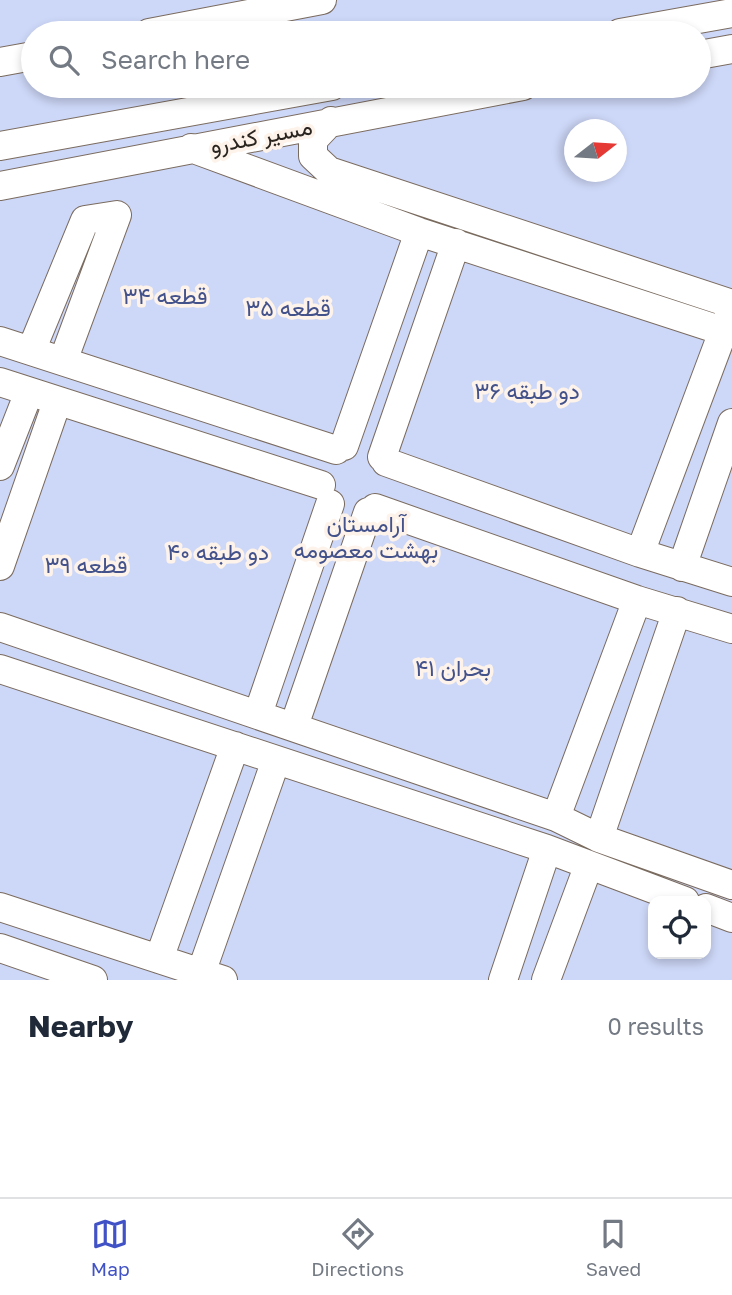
<!DOCTYPE html>
<meta charset="utf-8">
<style>
body{margin:0;font-family:"Golos Text",Vazirmatn,sans-serif;background:#f6f6f7;color:#1f2937}
.controls{position:absolute;right:21px;bottom:21px;display:grid;overflow:hidden;border-radius:14px;box-shadow:0 4px 10px #0003}
.controls button{width:63px;height:63px;display:grid;place-items:center;padding:0;border:0;border-bottom:2px solid #e0e1e3;background:#fff;color:#1f2937;font:35px sans-serif}
.compass{position:absolute;left:564px;top:119px;width:63px;height:63px;border-radius:50%;background:#fff;box-shadow:0 4px 10px #0003;rotate:73deg}
.list{margin:0;padding:0;list-style:none}
h2{display:flex;justify-content:space-between;align-items:center;height:91px;margin:0;padding:0 28px;font-size:30px}
h2 small{font-size:23px;font-weight:400;color:#747a83}
.icon{flex:none;width:38px;height:38px;fill:none;stroke:currentColor;stroke-width:2;stroke-linecap:round;stroke-linejoin:round}
.map{position:relative;flex:none;width:732px;height:980px;overflow:hidden}
.search{position:absolute;background:#fff;box-shadow:0 4px 10px #0003;left:21px;right:21px;top:21px;height:77px;display:flex;align-items:center;gap:18px;box-sizing:border-box;padding:0 24px;border-radius:38px;color:#747a83;font-size:26px}
.sheet{height:217px;background:#fff}
nav{display:flex;justify-content:space-around;align-items:center;box-sizing:border-box;height:98px;border-top:2px solid #e0e1e3;background:#fff;font-size:19px;color:#747a83}
nav a{display:grid;justify-items:center;gap:4px}
nav .on{color:#4052c5}
.map>svg:first-child{display:block}
.green{fill:#cdd7f7;fill-rule:evenodd}
.lines{fill:none;stroke-linecap:round;stroke-linejoin:round}
.minor-casing{stroke:#7a6b5f;stroke-width:30}
.minor{stroke:#fff;stroke-width:28}
.labels{text-anchor:middle;dominant-baseline:central;stroke-width:7;stroke-linejoin:round;paint-order:stroke}
.street-label{font-size:23px;fill:#2b2520;stroke:#fdf3ea}
.park-label{font-size:23px;fill:#44528b;stroke:#fdf3ea}
</style>
<div class="map">
<svg width="732" height="980" viewBox="0 0 732 980">
<rect width="100%" height="100%" fill="#f5e4d6"/>
<path class="green" d="M0,0H732V980H0ZM33,33H699V86H33ZM574,130H616V172H574ZM653,901H706V954H653Z"/>
<g class="lines">
<g class="minor-casing">
<path id="minor" d="M149,33L322,0
M620,33L732,13
M699,55L732,49
M0,62L33,56
M331,121L313,140V156L329,171L732,304
M0,146L332,86
M191,148L419,232L732,334
M0,186L523,86
M0,341L336,450
M31,351L85,220L117,215L63,361
M0,382L321,485
M344,446L419,232
M382,457L456,243
M386,462L640,553L732,582
M0,466L29,392
M375,508L637,600L732,629
M640,553L730,313
M0,566L57,402
M682,567L732,423
M0,627L556,817L599,838L732,885
M0,669L547,849L685,901
M258,714L330,504
M294,726L368,512
M556,817L637,600
M599,838L677,611
M0,907L223,980
M706,908L732,918
M0,948L93,980
M159,959L235,746
M201,973L276,760
M503,980L547,849
M546,980L588,867"/>
</g>
<use href="#minor" class="minor"/>
</g>
<g class="labels">
<g class="street-label">
<text transform="translate(261 135) rotate(-11)">مسیر کندرو</text>
</g>
<g class="park-label">
<text x="165" y="295">قطعه ۳۴</text>
<text x="288" y="307">قطعه ۳۵</text>
<text x="527" y="390">۳۶ دو طبقه</text>
<text x="366" y="523">آرامستان<tspan x="366" dy="26">بهشت معصومه</tspan></text>
<text x="218" y="551">۴۰ دو طبقه</text>
<text x="86" y="564">قطعه ۳۹</text>
<text x="453" y="667">۴۱ بحران</text>
</g>
</g>
</svg>
<div class="controls">
<button><svg class="icon" aria-label="locate" viewBox="0 0 24 24"><circle cx="12" cy="12" r="6"/><path d="M12 2v4M12 18v4M2 12h4M18 12h4"/></svg></button>
</div>
<svg class="compass" viewBox="-18 -18 36 36"><path d="M0-13l5 13h-10z" fill="#e53935"/><path d="M0 13l5-13h-10z" fill="#747a83"/></svg>
<div class="search"><svg class="icon" aria-label="search" viewBox="0 0 24 24"><circle cx="10" cy="10" r="6"/><path d="M15 15l6 6"/></svg>Search here</div>
</div>
<section class="sheet">
<h2>Nearby<small>0 results</small></h2>
<ul class="list">
</ul>
</section>
<nav>
<a class="on"><svg class="icon" aria-label="map" viewBox="0 0 24 24"><path d="M3 6l6-2 6 2 6-2v14l-6 2-6-2-6 2zM9 4v14M15 6v14"/></svg>Map</a>
<a><svg class="icon" aria-label="directions" viewBox="0 0 24 24"><path d="M12 3l9 9-9 9-9-9zM9 14v-3h6M13 9l2 2-2 2"/></svg>Directions</a>
<a><svg class="icon" aria-label="saved" viewBox="0 0 24 24"><path d="M7 4h10v16l-5-4-5 4z"/></svg>Saved</a>
</nav>
